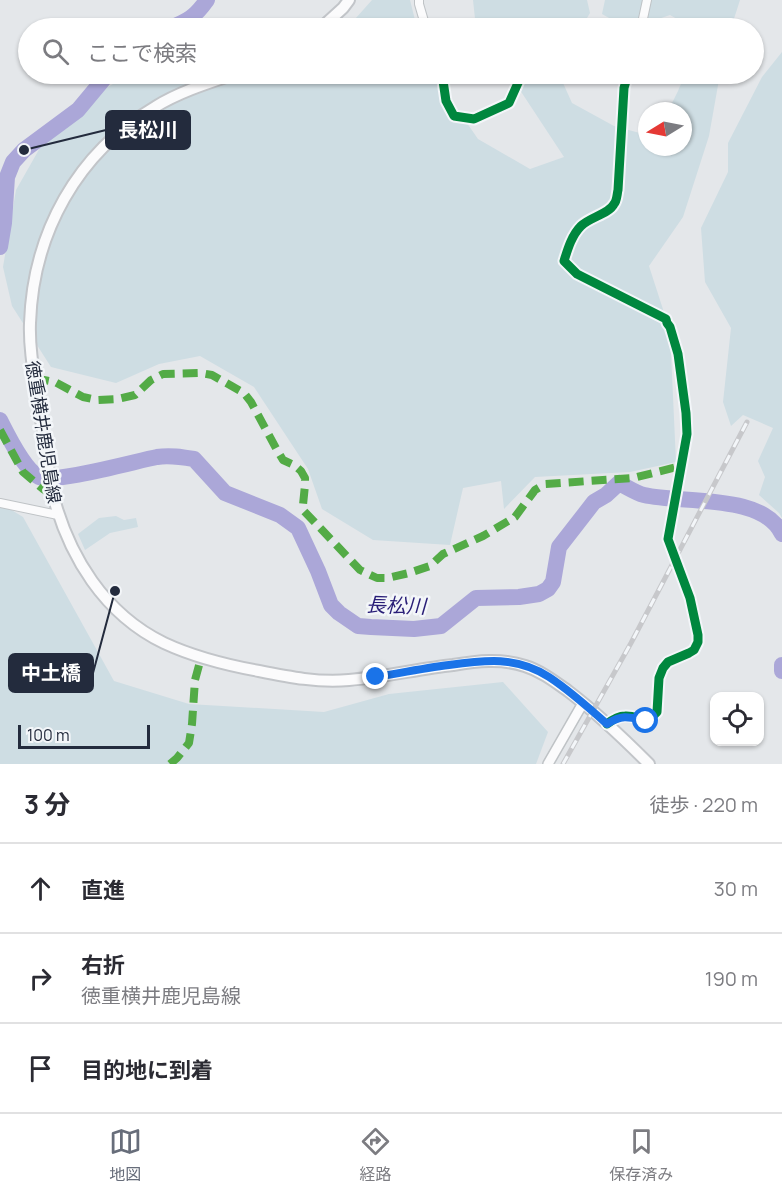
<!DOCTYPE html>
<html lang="ja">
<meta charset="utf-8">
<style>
body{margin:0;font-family:Manrope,"Noto Sans JP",sans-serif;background:#f2f2f3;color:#2b2b33}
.controls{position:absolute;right:18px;bottom:18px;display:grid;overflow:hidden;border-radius:12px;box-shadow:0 2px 4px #0004}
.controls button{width:54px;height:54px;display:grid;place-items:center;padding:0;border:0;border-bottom:2px solid #e1e1e2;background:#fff;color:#2b2b33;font:30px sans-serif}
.compass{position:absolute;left:638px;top:102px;width:54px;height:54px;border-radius:50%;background:#fff;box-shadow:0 2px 4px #0004;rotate:260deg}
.scale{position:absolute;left:18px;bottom:15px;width:132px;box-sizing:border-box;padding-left:6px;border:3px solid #232b3d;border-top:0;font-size:16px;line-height:21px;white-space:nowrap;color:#232b3d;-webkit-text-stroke:4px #f3f6f9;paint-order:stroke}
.stop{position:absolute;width:18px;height:18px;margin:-14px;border:4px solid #1a73e8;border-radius:50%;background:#fff}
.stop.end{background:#1a73e8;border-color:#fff;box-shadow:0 2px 6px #0008}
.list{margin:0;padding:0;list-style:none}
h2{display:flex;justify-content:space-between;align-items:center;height:78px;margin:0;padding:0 24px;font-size:26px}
h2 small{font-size:20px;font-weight:400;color:#7c7c81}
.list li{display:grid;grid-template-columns:39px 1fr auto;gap:18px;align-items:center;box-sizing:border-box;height:90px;padding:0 24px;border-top:2px solid #e1e1e2}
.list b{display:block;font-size:22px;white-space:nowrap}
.list p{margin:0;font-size:20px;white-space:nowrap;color:#7c7c81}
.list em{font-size:20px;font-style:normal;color:#7c7c81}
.icon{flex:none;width:33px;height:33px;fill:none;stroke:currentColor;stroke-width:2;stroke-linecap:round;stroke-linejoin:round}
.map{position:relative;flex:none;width:782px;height:764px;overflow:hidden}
.search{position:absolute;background:#fff;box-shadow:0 2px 4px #0004;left:18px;right:18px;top:18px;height:66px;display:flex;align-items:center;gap:15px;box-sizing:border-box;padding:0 21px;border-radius:33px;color:#7c7c81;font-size:22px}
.sheet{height:348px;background:#fff}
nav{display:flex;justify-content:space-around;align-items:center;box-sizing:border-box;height:84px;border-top:2px solid #e1e1e2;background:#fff;font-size:16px;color:#7c7c81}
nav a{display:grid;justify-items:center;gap:3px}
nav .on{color:#676d7a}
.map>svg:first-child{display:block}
.green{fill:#cedde3}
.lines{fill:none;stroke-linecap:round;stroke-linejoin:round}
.river{stroke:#aba7d8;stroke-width:16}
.minor-casing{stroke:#bfc3c6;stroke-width:10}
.tertiary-casing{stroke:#bfc3c6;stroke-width:12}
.secondary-casing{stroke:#c2c5c9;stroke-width:14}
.minor{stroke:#fbfbfc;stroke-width:8}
.tertiary{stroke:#fbfbfc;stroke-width:9}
.secondary{stroke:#fbfbfc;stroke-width:10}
.rail-casing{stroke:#c7c8cb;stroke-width:5}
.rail{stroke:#f3f6f9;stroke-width:3;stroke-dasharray:9;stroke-linecap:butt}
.quiet{stroke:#53ab46;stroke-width:8;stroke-dasharray:15 8;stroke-linecap:butt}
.cycleway-casing{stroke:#f3f6f9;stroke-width:13}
.cycleway{stroke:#00873e;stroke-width:9}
.route{stroke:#1a73e8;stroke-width:8}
.labels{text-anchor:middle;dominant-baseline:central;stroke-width:5;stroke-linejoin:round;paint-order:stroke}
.street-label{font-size:18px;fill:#232b3d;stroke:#f3f6f9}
.water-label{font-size:20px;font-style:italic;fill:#291e77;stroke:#f3f6f9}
.leader{fill:none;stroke:#232b3d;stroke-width:2}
.callout-dot{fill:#232b3d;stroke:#f3f6f9;stroke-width:2}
.callout{fill:#232b3d;stroke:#232b3d;stroke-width:2}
.callout-label{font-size:20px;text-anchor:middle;font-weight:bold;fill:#fff}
</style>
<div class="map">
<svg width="782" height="764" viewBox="0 0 782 764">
<rect width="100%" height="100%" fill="#e4e7ea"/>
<path class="green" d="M372,0H410L417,28H347Z
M473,0H587L590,13L581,28H476Z
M605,0H740L731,28H693L670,15L632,28H627L602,14Z
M782,52V518L779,513L759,495L765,477L758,461L773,428L743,415L731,426L723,402L731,328L705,282L701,228L728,172V143L762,77Z
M131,74H260L269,78L278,74H433L478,139L530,169L564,157L516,84L505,74H559L572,103L614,126L647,135V147H683V111H668L678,91L685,74H720L709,136L683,217L649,266L670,331L676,462L630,472L535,477L504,509L501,481L463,488L450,545L373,540L322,509L308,469L254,387L200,356L159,364L116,383L51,367L12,306L3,267L16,190L41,146L102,90Z
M0,503L23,517L114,681L189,704L324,712L389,694L503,682L548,732L536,764H0Z
M116,516L124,520L136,518L138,527L110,533L85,550L78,534L99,518Z"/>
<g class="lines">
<path class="river" d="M170,28C188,21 195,17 207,0
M0,247L4,223L7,177L13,162L24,150L78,110L108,74
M0,420C8,436 24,469 39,477C54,484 136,461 157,457C170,455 182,457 194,459L225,493L280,515L298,528L318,571L331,605L339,613L358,626L371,627L414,629L441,626L476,598L519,597L539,594L548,589L553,582L559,547L594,502L606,495L619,483C627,487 636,493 644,495C682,504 763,493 782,534
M782,665V671"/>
<g class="minor-casing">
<path id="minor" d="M419,0V4L426,28
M641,28L647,0
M442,74L446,101L454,116L474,119L509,103L522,74
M0,503L58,515
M607,724C612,720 618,716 625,716C640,715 643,727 657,712L659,678L663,668L668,662L689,653L694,650L698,642V635L690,598L668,539L687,434L686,413L678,354L670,327L667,323L666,319L577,274L564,261C568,248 572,235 581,226C590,217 609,214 614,204C617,201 617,194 618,190L624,88L628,74"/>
</g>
<g class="tertiary-casing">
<path id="tertiary" d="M548,764L583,703"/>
</g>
<g class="secondary-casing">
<path id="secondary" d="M321,28L343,8L349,0
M235,74C208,83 179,92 155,107C77,153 33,233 30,323C29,348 34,374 38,400C43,431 47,463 53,495C69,556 104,614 164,643C194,657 226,665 259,671C289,677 319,683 349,680C384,677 418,669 453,665C477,661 501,658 525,666C541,671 554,681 568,691C597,713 623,738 649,764"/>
</g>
<use href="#minor" class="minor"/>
<use href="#tertiary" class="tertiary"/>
<use href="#secondary" class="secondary"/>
<g class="rail-casing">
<path id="rail" d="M563,764L631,643L747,422"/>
</g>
<use href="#rail" class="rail"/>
<path class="quiet" d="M34,378L55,382L83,397L97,400L118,399L135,395L151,380L163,374L201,373L212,375L244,393L251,402L277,450L283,460L294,465L301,471L305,478V485L303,505L304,511L360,570L377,578H388L409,573L430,566L443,554L483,536L515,517L535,490L545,484L633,478L681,466
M0,430L23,472L43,489L53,495
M170,764L177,758L189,743L192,724L195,680L201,658"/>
<g class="cycleway-casing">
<path id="cycleway" d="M442,74L446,101L454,116L474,119L509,103L522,74
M607,724C612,720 618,716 625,716C640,715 643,727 657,712L659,678L663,668L668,662L689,653L694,650L698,642V635L690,598L668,539L687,434L686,413L678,354L670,327L667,323L666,319L577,274L564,261C568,248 572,235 581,226C590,217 609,214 614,204C617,201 617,194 618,190L624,88L628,74"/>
</g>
<use href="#cycleway" class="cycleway"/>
</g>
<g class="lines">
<path class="route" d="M376,677C400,673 425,668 449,665C485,660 517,656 549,677C569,690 588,707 607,724C623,714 629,717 646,721"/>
</g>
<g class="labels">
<g class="street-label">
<text transform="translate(44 432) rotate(81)">徳重横井鹿児島線</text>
</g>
<g class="water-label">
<text transform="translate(396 605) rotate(2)">長松川</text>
</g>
</g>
<path class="leader" d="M24 150L106 130M115 591L93 673"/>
<g class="callout-dot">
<circle cx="24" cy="150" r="6"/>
<circle cx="115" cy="591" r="6"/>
</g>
<g class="callout">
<rect x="106" y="111" width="84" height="38" rx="6"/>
<rect x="9" y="654" width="84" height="38" rx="6"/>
</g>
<g class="callout-label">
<text x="148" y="137">長松川</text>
<text x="51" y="680">中土橋</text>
</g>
</svg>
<div class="controls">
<button><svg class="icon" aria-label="locate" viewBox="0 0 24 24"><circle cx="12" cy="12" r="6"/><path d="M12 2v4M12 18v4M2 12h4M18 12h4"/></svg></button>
</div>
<svg class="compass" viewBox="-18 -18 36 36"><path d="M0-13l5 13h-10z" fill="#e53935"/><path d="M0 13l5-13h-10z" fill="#7c7c81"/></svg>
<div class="scale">100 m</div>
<div class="stop" style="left:646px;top:721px"></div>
<div class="stop end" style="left:376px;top:677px"></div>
<div class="search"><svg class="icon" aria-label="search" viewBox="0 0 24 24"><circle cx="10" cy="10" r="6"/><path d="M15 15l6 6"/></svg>ここで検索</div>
</div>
<section class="sheet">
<h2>3 分<small>徒歩 · 220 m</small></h2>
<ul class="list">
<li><svg class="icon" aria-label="ahead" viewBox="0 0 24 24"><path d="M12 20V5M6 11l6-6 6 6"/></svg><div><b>直進</b></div><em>30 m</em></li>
<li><svg class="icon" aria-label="right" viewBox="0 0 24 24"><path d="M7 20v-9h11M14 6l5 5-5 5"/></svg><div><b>右折</b><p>徳重横井鹿児島線</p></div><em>190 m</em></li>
<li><svg class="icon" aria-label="arrive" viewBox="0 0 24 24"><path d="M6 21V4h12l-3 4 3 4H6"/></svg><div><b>目的地に到着</b></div></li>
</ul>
</section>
<nav>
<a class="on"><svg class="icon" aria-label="map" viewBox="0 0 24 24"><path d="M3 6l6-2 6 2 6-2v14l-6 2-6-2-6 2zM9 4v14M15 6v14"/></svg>地図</a>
<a><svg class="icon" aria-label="directions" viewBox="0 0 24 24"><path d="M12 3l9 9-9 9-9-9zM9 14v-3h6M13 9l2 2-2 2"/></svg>経路</a>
<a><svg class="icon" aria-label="saved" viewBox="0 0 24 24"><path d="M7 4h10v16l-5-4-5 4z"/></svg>保存済み</a>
</nav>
